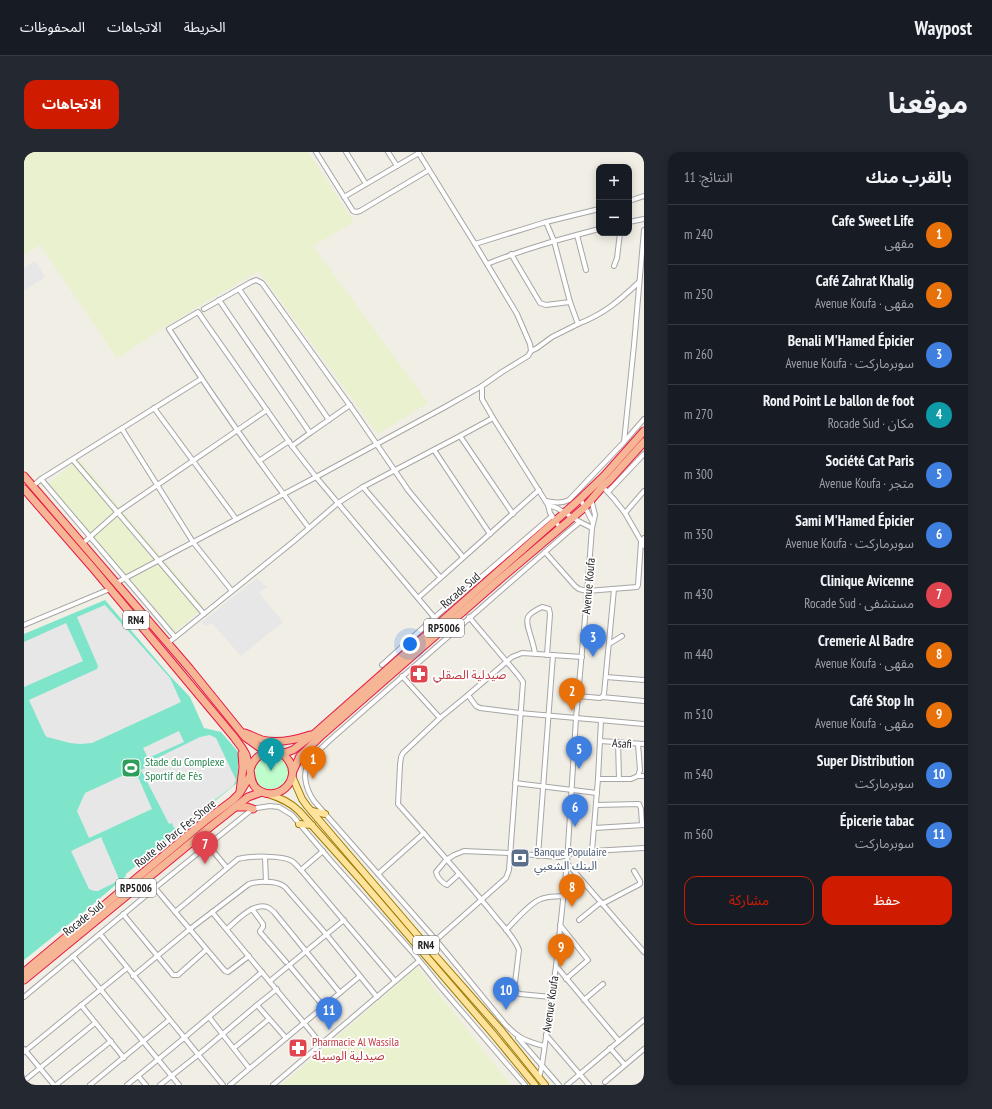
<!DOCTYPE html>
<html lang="ar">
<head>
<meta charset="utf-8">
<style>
  :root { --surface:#171b24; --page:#242831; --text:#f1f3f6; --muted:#9ea1a6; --line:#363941; --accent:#cf1c00 }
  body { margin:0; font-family:"PT Sans Narrow","Noto Sans Arabic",sans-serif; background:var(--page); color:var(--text); direction:rtl }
  .controls { position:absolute; right:12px; top:12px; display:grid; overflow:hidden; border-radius:8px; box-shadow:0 2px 10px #0003 }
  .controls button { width:36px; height:36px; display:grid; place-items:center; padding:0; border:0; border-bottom:1px solid var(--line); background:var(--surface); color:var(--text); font:20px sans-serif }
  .you { position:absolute; left:386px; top:492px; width:14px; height:14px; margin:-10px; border:3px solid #fff; border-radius:50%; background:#1a73e8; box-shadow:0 0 0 6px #1a73e833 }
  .badge { display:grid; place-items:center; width:26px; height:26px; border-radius:50%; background:var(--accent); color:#fff; font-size:13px; font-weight:700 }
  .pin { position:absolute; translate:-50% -33px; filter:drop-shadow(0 1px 2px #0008) }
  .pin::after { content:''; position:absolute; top:21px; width:14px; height:12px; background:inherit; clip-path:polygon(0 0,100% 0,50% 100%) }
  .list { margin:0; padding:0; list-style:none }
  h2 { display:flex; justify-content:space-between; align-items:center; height:52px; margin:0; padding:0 16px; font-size:17px }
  h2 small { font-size:13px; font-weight:400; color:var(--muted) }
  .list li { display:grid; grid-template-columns:26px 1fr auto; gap:12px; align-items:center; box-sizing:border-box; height:60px; padding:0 16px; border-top:1px solid var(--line) }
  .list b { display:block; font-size:15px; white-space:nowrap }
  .list p { margin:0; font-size:13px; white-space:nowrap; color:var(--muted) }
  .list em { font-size:13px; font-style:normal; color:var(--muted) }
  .actions { display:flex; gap:8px; padding:12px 16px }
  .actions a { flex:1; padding:9px 0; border:1px solid var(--accent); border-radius:12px; text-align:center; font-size:14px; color:var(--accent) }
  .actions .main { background:var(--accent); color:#fff }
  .map { position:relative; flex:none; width:620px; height:933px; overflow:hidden; direction:ltr; border-radius:12px }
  header { display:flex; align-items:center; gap:24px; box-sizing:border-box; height:56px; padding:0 20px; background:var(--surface); border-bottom:1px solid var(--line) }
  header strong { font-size:19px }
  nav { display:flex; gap:22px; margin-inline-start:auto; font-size:14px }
  .intro { display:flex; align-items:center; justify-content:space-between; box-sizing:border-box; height:96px; padding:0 24px }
  h1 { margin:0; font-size:28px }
  .button { padding:10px 18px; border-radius:12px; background:var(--accent); color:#fff; font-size:14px; font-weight:700 }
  main { display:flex; gap:24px; padding:0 24px }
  aside { flex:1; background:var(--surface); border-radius:12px; box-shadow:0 2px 10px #0003 }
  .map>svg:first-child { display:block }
  .farmland { fill:#eaf1cf }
  .park { fill:#c0fdcd }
  .pitch { fill:#7ee5cb }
  .parking { fill:#e7e7e7 }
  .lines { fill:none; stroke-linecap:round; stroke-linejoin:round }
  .minor-casing { stroke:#a6a6a6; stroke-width:6 }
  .primary-casing { stroke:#9b7c00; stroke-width:8 }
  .trunk-casing { stroke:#e71944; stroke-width:9 }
  .minor { stroke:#fff; stroke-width:4 }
  .primary { stroke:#ffe29c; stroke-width:6 }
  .trunk { stroke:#f6b594; stroke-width:7 }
  .labels { text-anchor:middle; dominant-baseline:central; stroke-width:3.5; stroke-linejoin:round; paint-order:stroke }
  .shield { fill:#fff; stroke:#626262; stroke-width:1 }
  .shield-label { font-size:11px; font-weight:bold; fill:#1f1f1f }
  .street-label { font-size:12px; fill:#1f1f1f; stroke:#fff }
  .health-label { font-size:12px; fill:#be3a42; stroke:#fff; text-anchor:start }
  .leisure-label { font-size:12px; fill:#27864d; stroke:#fff; text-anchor:start }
  .service-label { font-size:12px; fill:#4e5e75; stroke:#fff; text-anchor:start }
</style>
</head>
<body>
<header>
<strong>Waypost</strong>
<nav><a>الخريطة</a><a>الاتجاهات</a><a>المحفوظات</a></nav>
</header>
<div class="intro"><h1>موقعنا</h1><a class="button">الاتجاهات</a></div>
<main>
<aside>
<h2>بالقرب منك<small>النتائج: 11</small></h2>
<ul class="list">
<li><span class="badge" style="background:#e8710a">1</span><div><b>Cafe Sweet Life</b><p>مقهى</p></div><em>240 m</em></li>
<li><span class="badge" style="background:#e8710a">2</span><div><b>Café Zahrat Khalig</b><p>مقهى · Avenue Koufa</p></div><em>250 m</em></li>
<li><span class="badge" style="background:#3f7fe0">3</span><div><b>Benali M'Hamed Épicier</b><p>سوبرماركت · Avenue Koufa</p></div><em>260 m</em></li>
<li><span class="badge" style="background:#0f9aa8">4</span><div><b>Rond Point Le ballon de foot</b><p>مكان · Rocade Sud</p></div><em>270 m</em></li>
<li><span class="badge" style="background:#3f7fe0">5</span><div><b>Société Cat Paris</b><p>متجر · Avenue Koufa</p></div><em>300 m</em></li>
<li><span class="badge" style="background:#3f7fe0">6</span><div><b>Sami M'Hamed Épicier</b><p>سوبرماركت · Avenue Koufa</p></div><em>350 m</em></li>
<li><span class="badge" style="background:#e0444e">7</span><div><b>Clinique Avicenne</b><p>مستشفى · Rocade Sud</p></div><em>430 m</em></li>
<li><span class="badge" style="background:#e8710a">8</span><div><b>Cremerie Al Badre</b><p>مقهى · Avenue Koufa</p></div><em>440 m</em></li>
<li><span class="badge" style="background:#e8710a">9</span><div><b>Café Stop In</b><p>مقهى · Avenue Koufa</p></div><em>510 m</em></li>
<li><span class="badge" style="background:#3f7fe0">10</span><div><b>Super Distribution</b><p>سوبرماركت</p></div><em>540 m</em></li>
<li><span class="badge" style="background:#3f7fe0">11</span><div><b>Épicerie tabac</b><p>سوبرماركت</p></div><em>560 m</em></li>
</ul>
<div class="actions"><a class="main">حفظ</a><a>مشاركة</a></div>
</aside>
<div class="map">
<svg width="620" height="933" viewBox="0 0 620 933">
  <rect width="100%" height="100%" fill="#f1eee5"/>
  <!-- farmland -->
  <g class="farmland">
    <path d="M 0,0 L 284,0 L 330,70 L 289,94 L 404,251 L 354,282 L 235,119 L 171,156 L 93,206 L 16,93 L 0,103 Z"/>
    <path d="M 55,307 L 180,455 L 151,480 L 24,332 Z"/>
    <path d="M 393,815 L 487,933 L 258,933 Z"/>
  </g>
  <!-- park -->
  <path class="park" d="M 251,602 C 254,604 259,606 261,608 C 273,623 259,642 242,638 C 238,637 234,635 232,631 C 229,627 230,620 229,616 L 239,603 Z"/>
  <!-- pitch -->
  <path class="pitch" d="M 81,448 L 147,525 L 166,545 L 180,576 L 197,580 L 215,601 L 213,631 L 102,722 L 102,724 L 61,759 L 0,808 L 0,482 Z"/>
  <!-- parking -->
  <g class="parking">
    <path d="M 11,109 L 21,125 L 0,139 L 0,116 Z"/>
    <path d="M 233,426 L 243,435 L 235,441 L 259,470 L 217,504 L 188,471 L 181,474 L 178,470 Z"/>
    <path d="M 81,453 L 146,526 L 157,550 L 68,591 L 56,592 L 46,591 L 23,585 L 21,583 L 5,548 L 73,517 L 74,514 L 53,465 Z"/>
    <path d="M 42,471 L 59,509 L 0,535 L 0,490 Z"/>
    <path d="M 155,579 L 160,590 L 124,606 L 119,596 Z"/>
    <path d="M 186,583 L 192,586 L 212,628 L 209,634 L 154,676 L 150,676 L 148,671 L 145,672 L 117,618 L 121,616 L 119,613 L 176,585 Z"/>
    <path d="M 111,618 L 128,657 L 65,686 L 53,659 L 61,641 Z"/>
    <path d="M 77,685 L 95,727 L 90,731 L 74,739 L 70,739 L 65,737 L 47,699 Z"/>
  </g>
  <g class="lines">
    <!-- minor casing -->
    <g class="minor-casing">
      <g id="minor">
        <path d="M 292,0 L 329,59 L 332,60 L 336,59 L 405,18"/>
        <path d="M 322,0 L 342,32"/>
        <path d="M 364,0 L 373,14"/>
        <path d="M 320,45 L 395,1"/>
        <path d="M 605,49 L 620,44"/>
        <path d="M 605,70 L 620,67"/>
        <path d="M 553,83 L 562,118"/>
        <path d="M 451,92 L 522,70 L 575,57"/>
        <path d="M 487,102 L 516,151 L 522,153 L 546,150 L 530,89 L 522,70"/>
        <path d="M 463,112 C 500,97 537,87 575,77"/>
        <path d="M 590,114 L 593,106 L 596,81"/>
        <path d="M 215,137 L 305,268"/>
        <path d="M 195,148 L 286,281 L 326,253"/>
        <path d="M 180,157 L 227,130 L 232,128 L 238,131 L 332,262 L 384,338 L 439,405"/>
        <path d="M 554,172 C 580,162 595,149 615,130"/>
        <path d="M 507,199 L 513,196 L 528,185 L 554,172 L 546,150"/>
        <path d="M 458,234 L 458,247 L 469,266 L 524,353 L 526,361 L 536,376"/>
        <path d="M 130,256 L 212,367"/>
        <path d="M 98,277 L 169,390 L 208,439"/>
        <path d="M 436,284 L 489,362"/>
        <path d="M 600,290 L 610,193 L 620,78"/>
        <path d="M 268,294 L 286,281"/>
        <path d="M 410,298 L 466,382"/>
        <path d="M 49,308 L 180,462"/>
        <path d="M 235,309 L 265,289"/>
        <path d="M 17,327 L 151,485"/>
        <path d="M 9,334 L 17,327 L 177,227"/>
        <path d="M 578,334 L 590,347 L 601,361 L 620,394"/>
        <path d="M 339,335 L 416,425"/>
        <path d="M 584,340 L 620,302"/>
        <path d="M 556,347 L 561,355 L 569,371"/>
        <path d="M 522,349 C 530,351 537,352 545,348 L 600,290 L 620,267"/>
        <path d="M 524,353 L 533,356 L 556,370"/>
        <path d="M 601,361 L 620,339"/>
        <path d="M 285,376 C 236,312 189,245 145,177 L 174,160 L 268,294 L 292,325 L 415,471"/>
        <path d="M 58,392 L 94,360 L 243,258"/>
        <path d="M 521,400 L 551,434 L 555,437 L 563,439 L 613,435 L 614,433 L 617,390 L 620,386"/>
        <path d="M 92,431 L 292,325 L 421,255 L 458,234 L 478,220 L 504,204 L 507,199 L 506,192 L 493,162 L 451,92 L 394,0"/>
        <path d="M 394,446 L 515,338"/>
        <path d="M 0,473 L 86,437"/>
        <path d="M 144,491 L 270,389 L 314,351 L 339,335 L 436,284 L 469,266"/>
        <path d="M 585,492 L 598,484"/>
        <path d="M 511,501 C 510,495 508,489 506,482 C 501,466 501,463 518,455 L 525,457 L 526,462 L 523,503"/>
        <path d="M 358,513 L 411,465 L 528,364"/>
        <path d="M 378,524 L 416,566"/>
        <path d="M 582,525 L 620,528"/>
        <path d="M 444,543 L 452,554 L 456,556 L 496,561 L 620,572"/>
        <path d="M 554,544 L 576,546 L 578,545 L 580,542 L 590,437"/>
        <path d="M 578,545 L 620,549"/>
        <path d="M 576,589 L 620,592"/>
        <path d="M 594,590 L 595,627"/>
        <path d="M 614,592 L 616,618 L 614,624"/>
        <path d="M 574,627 L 607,627 L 614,624 L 620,624"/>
        <path d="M 491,631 L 573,641"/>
        <path d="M 572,653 L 615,652 L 617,657 L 618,673"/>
        <path d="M 570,676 L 620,673"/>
        <path d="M 184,693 L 203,716"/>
        <path d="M 568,699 L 574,627 L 577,568"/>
        <path d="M 514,704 L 529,503"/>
        <path d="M 241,705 L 242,730"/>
        <path d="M 543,711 L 620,800"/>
        <path d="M 277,718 L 299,699"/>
        <path d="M 354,722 L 400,681"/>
        <path d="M 435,722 L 423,733 C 418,731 413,725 412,720 L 422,708 L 430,703 L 440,699 L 485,701 L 535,705 L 544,703 L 552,700 L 620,696"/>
        <path d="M 131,736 L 201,819 L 204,820 L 225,804"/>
        <path d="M 578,752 L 616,732 L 616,729 L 610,719"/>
        <path d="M 228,757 L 239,772 L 239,775 L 236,779 L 236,780 L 262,810"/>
        <path d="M 151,760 L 214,707 C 225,704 258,703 268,709 C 271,711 274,715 277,718 L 371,829"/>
        <path d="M 188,760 L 280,871 L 297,892"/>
        <path d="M 99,762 L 149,823 L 154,823 L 182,798"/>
        <path d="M 555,768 L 577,750"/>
        <path d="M 536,773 L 564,808 L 542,827"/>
        <path d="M 203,777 C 212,769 230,750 243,755 C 246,756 248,758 250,760 L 316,841"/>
        <path d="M 482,778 C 491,769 507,750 517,747 C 524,744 532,745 539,744"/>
        <path d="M 76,782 L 199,933"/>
        <path d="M 412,788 L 482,726 L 485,718 L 499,530 L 494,523 L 445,465"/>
        <path d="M 49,804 L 155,933"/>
        <path d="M 265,813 L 300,855"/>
        <path d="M 532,814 L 595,889"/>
        <path d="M 109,824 L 166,777 L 225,732 C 234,729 253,728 261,735 L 302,782 L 353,845"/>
        <path d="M 246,829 L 320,768"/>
        <path d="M 0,845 L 131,736 L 226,659 L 233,656 L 246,654 L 255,655 L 268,663 L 307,709 L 390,802 L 415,833 L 501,933"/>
        <path d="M 527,845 L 496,842 L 490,839 L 495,798 C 491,785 474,769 466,758 C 436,722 405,687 374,652 L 376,613 L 377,605 L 379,601 L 416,566 L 444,543 L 488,505 L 498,501 L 558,505"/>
        <path d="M 560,848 L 579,832"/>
        <path d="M 57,853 L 100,906"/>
        <path d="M 233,853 L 262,886"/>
        <path d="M 185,865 L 225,916"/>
        <path d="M 522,883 L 565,933"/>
        <path d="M 494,886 L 535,933"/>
        <path d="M 520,894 C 501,889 494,886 481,872 L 412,788 L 290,649 C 281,636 277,619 287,606 L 306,588 L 545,379 L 556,370 L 568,376"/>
        <path d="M 210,896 L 245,867"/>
        <path d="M 586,896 L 601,913"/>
        <path d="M 0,897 L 30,933"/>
        <path d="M 0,900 L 103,816"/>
        <path d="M 114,924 L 122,933"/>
        <path d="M 515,926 L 518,913 L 532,814 L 543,711 L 552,566 L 562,455 L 568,376 L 571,363 L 567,347"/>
        <path d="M 0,929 L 71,871"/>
        <path d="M 581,930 L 620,897"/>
        <path d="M 32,933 L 87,889"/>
        <path d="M 66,933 L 145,868"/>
        <path d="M 103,933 L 160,886 L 238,820"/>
        <path d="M 136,933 L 174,903 L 233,853 L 253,837"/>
        <path d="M 206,933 L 336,824"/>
        <path d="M 249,933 L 395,809"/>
        <path d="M 543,933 L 620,868"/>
      </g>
    </g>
    <!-- primary casing -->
    <g class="primary-casing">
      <g id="primary">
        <path d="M 268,624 L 278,647 L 283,654 L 401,792 L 476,877 L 521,933"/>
        <path d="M 244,642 C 256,646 266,650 275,659 L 335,726 L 469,882 L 511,933"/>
        <path d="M 288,659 L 301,662"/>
        <path d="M 275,672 L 288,673"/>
      </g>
    </g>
    <!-- trunk casing -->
    <g class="trunk-casing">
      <g id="trunk">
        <path d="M 0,324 L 166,517 L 221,585 L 242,600"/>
        <path d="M 0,337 L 68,415 L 210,585 C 214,591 219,596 222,603 C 223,608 225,613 226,618 C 227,625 227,632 233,637 C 252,652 278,629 265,609 C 253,591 230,600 226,618"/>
        <path d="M 221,581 C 227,583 232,586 238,588 C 254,592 271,588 286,583"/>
        <path d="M 257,602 L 269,598 L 290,582 L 556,347 L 580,324 L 620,279"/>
        <path d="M 269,619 L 276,604 L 299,582 L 475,428 L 561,355 L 579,334 L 585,329 L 620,290"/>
        <path d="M 216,640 L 219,615 L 218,602"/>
        <path d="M 212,655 L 223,655 L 229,657"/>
        <path d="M 0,820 L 181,669 L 209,648 L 215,642 L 226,624"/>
        <path d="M 0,828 L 186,675 L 224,645 L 238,640"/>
      </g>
    </g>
    <!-- minor -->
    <use href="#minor" class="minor"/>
    <!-- primary -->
    <use href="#primary" class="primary"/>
    <!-- trunk -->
    <use href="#trunk" class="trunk"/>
  </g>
  <!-- icons -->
  <defs>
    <g id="pharmacy-square" transform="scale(1)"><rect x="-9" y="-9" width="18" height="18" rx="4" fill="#e0444e" stroke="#fff"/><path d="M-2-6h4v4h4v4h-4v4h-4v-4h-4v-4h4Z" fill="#fff"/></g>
    <g id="stadium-square" transform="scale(1)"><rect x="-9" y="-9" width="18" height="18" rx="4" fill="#2e9e5b" stroke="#fff"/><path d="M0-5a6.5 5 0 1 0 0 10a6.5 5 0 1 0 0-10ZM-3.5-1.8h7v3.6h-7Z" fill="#fff"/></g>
    <g id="bank-square" transform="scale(1)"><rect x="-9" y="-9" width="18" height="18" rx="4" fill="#5c6f8a" stroke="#fff"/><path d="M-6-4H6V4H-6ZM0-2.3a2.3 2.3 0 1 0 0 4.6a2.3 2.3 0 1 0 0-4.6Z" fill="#fff"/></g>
  </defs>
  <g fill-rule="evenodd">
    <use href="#pharmacy-square" x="395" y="522"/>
    <use href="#stadium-square" x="107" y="616"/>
    <use href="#bank-square" x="496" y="706"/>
    <use href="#pharmacy-square" x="274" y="896"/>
  </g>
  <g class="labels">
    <!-- shield labels -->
    <g class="shield">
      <rect x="99" y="459" width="26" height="18" rx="3"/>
      <rect x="400" y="467" width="40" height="18" rx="3"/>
      <rect x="92" y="727" width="40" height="18" rx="3"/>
      <rect x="389" y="784" width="26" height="18" rx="3"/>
    </g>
    <g class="shield-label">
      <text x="112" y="468">RN4</text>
      <text x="420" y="476">RP5006</text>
      <text x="112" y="736">RP5006</text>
      <text x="402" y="793">RN4</text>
    </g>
    <!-- street labels -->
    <g class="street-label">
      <text transform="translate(564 434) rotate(-85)">Avenue Koufa</text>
      <text transform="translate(436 438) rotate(-41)">Rocade Sud</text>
      <text transform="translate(598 591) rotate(4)">Asafi</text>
      <text transform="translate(151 681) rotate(-39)">Route du Parc Fes-Shore</text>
      <text transform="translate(59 766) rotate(-39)">Rocade Sud</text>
      <text transform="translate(526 852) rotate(-82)">Avenue Koufa</text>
    </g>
    <!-- health labels -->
    <g class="health-label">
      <text x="409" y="522">صيدلية الصقلي</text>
      <text x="288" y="889">Pharmacie Al Wassila<tspan x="288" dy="14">صيدلية الوسيلة</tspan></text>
    </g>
    <!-- leisure labels -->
    <g class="leisure-label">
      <text x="121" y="609">Stade du Complexe<tspan x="121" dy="14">Sportif de Fès</tspan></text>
    </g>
    <!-- service labels -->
    <g class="service-label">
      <text x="510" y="699">Banque Populaire<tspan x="510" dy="14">البنك الشعبي</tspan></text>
    </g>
  </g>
</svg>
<div class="controls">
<button>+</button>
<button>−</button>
</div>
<div class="you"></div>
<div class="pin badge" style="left:289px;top:627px;background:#e8710a">1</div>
<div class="pin badge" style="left:548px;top:559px;background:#e8710a">2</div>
<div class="pin badge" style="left:569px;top:505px;background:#3f7fe0">3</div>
<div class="pin badge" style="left:247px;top:619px;background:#0f9aa8">4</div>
<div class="pin badge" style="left:555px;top:617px;background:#3f7fe0">5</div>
<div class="pin badge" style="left:551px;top:675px;background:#3f7fe0">6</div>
<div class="pin badge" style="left:181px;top:712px;background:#e0444e">7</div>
<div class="pin badge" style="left:548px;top:755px;background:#e8710a">8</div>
<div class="pin badge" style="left:537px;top:815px;background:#e8710a">9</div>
<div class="pin badge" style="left:482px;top:858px;background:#3f7fe0">10</div>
<div class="pin badge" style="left:305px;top:878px;background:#3f7fe0">11</div>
</div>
</main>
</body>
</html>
